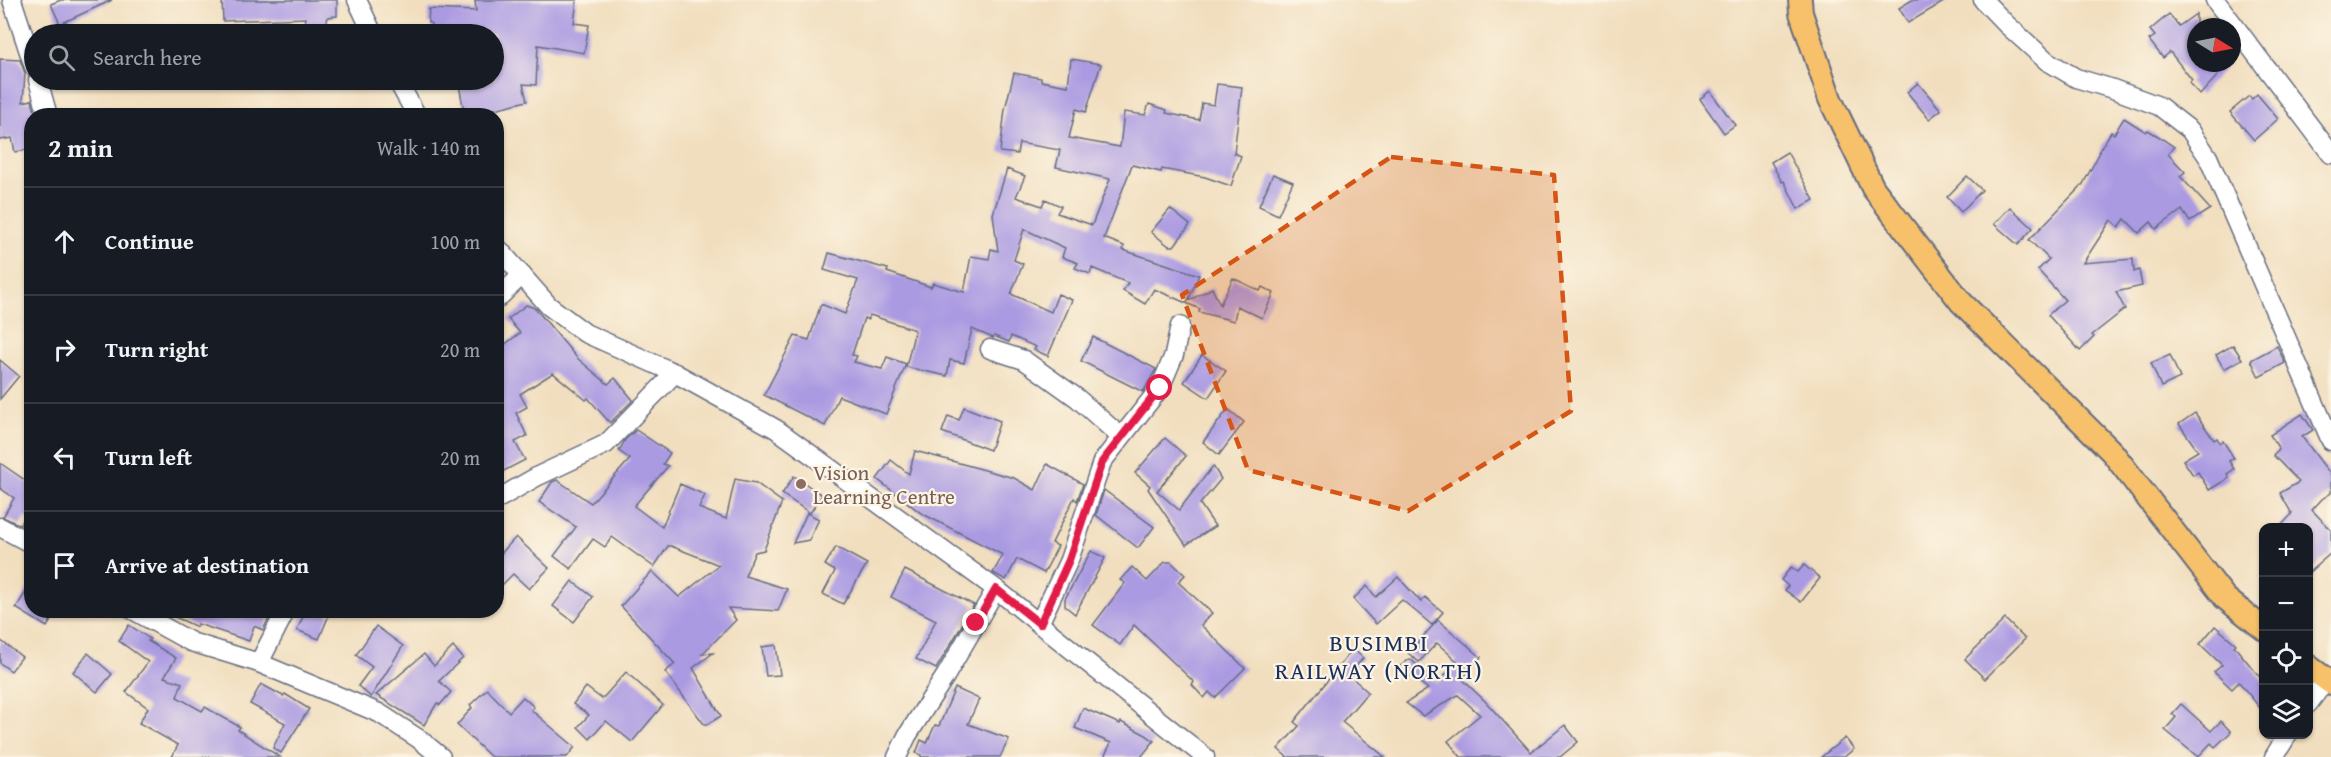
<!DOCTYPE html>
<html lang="en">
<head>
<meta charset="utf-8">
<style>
  :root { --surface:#171b24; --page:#20242c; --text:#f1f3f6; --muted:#9ea1a6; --line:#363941 }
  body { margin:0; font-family:"Gentium Book Plus",serif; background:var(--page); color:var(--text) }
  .controls { position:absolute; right:18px; bottom:18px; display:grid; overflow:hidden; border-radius:12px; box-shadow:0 2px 4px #0004 }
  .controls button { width:54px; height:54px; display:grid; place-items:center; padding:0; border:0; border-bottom:2px solid var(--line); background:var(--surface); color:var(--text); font:30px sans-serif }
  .compass { position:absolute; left:2187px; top:18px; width:54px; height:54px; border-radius:50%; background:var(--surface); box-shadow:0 2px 4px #0004; rotate:100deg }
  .stop { position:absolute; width:18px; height:18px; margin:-14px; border:4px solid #e11d48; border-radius:50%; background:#fff }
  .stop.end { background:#e11d48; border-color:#fff; box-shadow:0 2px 6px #0008 }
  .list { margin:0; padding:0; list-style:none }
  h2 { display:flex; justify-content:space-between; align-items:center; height:78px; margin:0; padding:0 24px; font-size:26px }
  h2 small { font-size:20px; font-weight:400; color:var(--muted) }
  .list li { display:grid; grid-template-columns:39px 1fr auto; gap:18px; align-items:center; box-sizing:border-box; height:108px; padding:0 24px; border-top:2px solid var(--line) }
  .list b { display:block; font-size:22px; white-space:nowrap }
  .list em { font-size:20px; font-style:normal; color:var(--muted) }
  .icon { flex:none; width:33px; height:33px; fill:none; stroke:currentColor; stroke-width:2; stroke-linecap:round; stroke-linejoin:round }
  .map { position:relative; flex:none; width:2331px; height:757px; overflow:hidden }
  .search { position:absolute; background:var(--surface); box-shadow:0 2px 4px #0004; left:24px; top:24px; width:480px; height:66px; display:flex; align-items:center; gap:15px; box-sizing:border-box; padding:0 21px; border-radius:33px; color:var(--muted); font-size:22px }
  .panel { position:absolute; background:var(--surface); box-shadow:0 2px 4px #0004; left:24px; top:108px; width:480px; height:510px; border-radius:24px }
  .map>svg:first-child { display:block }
  .building { fill:#aa9ae2 }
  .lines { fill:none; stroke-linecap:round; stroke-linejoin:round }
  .minor-casing { stroke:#666c80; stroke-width:21 }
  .major-casing { stroke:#666c80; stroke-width:26 }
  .minor { stroke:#fff; stroke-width:18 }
  .major { stroke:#f6c16b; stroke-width:22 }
  .route { stroke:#e11d48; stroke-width:8 }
  .marked { fill:#d45514; fill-opacity:0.2; stroke:#d45514; stroke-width:4.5; stroke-dasharray:12 8; stroke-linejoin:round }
  .education-dot { fill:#8d6e63; stroke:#fcf5e5; stroke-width:2 }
  .labels { text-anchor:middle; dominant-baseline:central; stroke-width:4.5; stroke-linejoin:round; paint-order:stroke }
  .education-label { font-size:21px; fill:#785e54; stroke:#fcf5e5; text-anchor:start }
  .quarter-label { font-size:24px; letter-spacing:1.5px; fill:#1b2f5e; stroke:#fcf5e5 }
</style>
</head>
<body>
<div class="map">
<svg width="2331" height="757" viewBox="0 0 2331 757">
  <rect width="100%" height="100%" fill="#fcf5e5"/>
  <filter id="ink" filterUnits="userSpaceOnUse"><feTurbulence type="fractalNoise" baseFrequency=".0167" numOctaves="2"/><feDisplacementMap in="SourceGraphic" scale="12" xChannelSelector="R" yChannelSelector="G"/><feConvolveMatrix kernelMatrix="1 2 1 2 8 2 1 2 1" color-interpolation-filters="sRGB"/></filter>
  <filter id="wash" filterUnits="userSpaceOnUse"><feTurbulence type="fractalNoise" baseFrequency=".008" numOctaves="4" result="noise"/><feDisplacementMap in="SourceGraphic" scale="24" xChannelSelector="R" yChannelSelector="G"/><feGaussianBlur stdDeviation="1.35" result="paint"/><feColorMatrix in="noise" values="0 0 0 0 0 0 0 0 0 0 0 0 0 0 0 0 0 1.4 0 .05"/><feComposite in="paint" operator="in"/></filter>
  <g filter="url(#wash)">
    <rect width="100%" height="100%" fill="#f1debe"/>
    <g id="blocks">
      <!-- building -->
      <g class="building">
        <path d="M 61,0 L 112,0 L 60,24 L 51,4 Z"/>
        <path d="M 222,0 L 337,0 L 337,16 L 328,17 L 324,34 L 303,34 L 306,18 L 223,21 Z"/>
        <path d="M 475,0 L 577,0 L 574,23 L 589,25 L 584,53 L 538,45 L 536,85 L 523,84 L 527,101 L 482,112 L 484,116 L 465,116 L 458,80 L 494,80 L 494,34 L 432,34 L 431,23 L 428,23 L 429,9 L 476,11 Z"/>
        <path d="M 1912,0 L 1947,0 L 1908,23 L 1899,8 Z"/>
        <path d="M 2169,14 L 2179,26 L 2196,14 L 2196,63 L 2229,63 L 2200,95 L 2189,83 L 2192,80 L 2170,52 L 2163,58 L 2149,40 L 2155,36 L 2150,30 Z"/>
        <path d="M 0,59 L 20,60 L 25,73 L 23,102 L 32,100 L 36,116 L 32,116 L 32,149 L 15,152 L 12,138 L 0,140 Z"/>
        <path d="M 1071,59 L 1101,64 L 1086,112 L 1076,109 L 1069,138 L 1120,147 L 1124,112 L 1145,115 L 1149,104 L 1167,110 L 1166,113 L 1199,120 L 1202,103 L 1214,105 L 1217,84 L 1242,87 L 1234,153 L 1241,156 L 1231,186 L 1205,177 L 1162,169 L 1161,172 L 1132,165 L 1104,238 L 1124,246 L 1123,250 L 1199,275 L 1188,301 L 1212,288 L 1220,305 L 1233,278 L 1260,291 L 1262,287 L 1274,293 L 1262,318 L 1237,306 L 1234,321 L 1199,312 L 1200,309 L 1154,289 L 1145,304 L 1123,291 L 1128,283 L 1092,268 L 1090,274 L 1075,268 L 1078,263 L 1062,257 L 1065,248 L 1024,229 L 1014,260 L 1023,264 L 1011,294 L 1051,312 L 1058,294 L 1072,300 L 1048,356 L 1034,350 L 1036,347 L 1011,336 L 1009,342 L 994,336 L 993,338 L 972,329 L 964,363 L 950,360 L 947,376 L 906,367 L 915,330 L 870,315 L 868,320 L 864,318 L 852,355 L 857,356 L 854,362 L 882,369 L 887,357 L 906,364 L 886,414 L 839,396 L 825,426 L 764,395 L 795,336 L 809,340 L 821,304 L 845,314 L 858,280 L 824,270 L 829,253 L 888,269 L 887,272 L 931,287 L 933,283 L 964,292 L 971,256 L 989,259 L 991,249 L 998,251 L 993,214 L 1007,169 L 1025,176 L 1016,197 L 1042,206 L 1045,199 L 1061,206 L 1057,213 L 1092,225 L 1110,179 L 1056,167 L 1060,150 L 1019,143 L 1017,154 L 1000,152 L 1005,109 L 1014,73 L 1041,78 L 1041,81 L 1068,86 Z"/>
        <path d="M 1918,83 L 1941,110 L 1929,119 L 1907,92 Z"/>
        <path d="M 1710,91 L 1735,125 L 1724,133 L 1700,99 Z"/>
        <path d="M 2257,94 L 2278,119 L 2254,140 L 2230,112 L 2249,96 L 2252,99 Z"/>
        <path d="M 2124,118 L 2146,132 L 2148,130 L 2158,136 L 2174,147 L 2168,154 L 2185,172 L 2180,176 L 2210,209 L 2190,222 L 2182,210 L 2156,229 L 2151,222 L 2139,233 L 2125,219 L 2119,227 L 2111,220 L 2083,263 L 2133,259 L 2134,272 L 2139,270 L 2142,286 L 2116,292 L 2125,309 L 2092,335 L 2094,337 L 2080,351 L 2048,315 L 2065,300 L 2038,270 L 2049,259 L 2029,240 L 2083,184 L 2100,152 L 2099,151 L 2111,132 L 2114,134 Z"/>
        <path d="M 1787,152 L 1814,200 L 1798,209 L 1784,181 L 1782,182 L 1771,162 Z"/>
        <path d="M 1273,174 L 1293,182 L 1278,215 L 1259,206 Z"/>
        <path d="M 1967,176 L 1982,190 L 1961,212 L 1947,197 Z"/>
        <path d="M 2010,207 L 2033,228 L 2018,245 L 1994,224 Z"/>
        <path d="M 1170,209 L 1190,225 L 1174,246 L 1169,246 L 1151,232 Z"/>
        <path d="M 526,305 L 535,308 L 577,358 L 608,384 L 615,378 L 633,400 L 610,423 L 588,398 L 586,400 L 553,373 L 520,394 L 527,407 L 516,413 L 527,436 L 515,442 L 525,460 L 496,475 L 496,351 L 520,333 L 508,319 Z"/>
        <path d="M 1093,337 L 1156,369 L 1143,392 L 1081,361 Z"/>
        <path d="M 2233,345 L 2242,359 L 2224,369 L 2216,355 Z"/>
        <path d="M 2277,346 L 2285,363 L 2259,377 L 2251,360 Z"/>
        <path d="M 1202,355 L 1226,371 L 1208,398 L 1184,382 Z"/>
        <path d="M 2170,355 L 2180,378 L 2161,387 L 2151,363 Z"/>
        <path d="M 0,360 L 19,376 L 0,399 Z"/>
        <path d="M 964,407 L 1000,421 L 990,450 L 942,432 L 948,416 L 959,420 Z"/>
        <path d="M 1228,409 L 1244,422 L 1219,455 L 1203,442 Z"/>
        <path d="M 2195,413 L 2214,440 L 2217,438 L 2220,443 L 2223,441 L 2234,458 L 2229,461 L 2234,469 L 2227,474 L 2229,478 L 2209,490 L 2198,472 L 2193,475 L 2183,460 L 2198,451 L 2179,424 Z"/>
        <path d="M 2302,414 L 2313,430 L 2302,437 L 2331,475 L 2331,493 L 2322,499 L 2312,510 L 2331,530 L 2331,553 L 2308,573 L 2308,528 L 2279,528 L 2292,514 L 2280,493 L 2299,482 L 2273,455 L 2279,449 L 2270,435 Z"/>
        <path d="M 636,430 L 670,453 L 663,464 L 668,466 L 634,506 L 662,527 L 680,484 L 705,495 L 699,508 L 726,519 L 735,479 L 756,483 L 782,502 L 764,550 L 755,552 L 745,576 L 787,589 L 778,611 L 728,608 L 736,620 L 702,654 L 713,653 L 693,668 L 721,716 L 708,724 L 704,724 L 665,672 L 675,664 L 621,606 L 652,571 L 679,597 L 719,565 L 671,546 L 668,546 L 654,567 L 612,537 L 605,547 L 593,539 L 571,569 L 554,556 L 576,527 L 539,502 L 552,482 L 557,480 L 591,503 L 630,459 L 619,451 L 625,440 Z"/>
        <path d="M 1165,438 L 1186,456 L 1157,491 L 1179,510 L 1213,466 L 1221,479 L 1200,504 L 1215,526 L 1186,545 L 1148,489 L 1150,486 L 1135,473 Z"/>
        <path d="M 915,451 L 1014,478 L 1035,490 L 1047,464 L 1083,484 L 1077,501 L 1074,498 L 1052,543 L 1058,546 L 1044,573 L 1017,559 L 1006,580 L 993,573 L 1003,555 L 921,513 L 877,479 L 891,460 L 909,474 Z"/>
        <path d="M 0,463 L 32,485 L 32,521 L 25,517 L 20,525 L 3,517 L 14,498 L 0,488 Z"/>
        <path d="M 794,476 L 822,495 L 810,513 L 782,494 Z"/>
        <path d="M 1104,490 L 1154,527 L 1138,548 L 1096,515 Z"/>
        <path d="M 807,513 L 819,519 L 809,540 L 793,543 Z"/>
        <path d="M 516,537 L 549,568 L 529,589 L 513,574 L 496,591 L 496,559 Z"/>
        <path d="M 836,547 L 867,564 L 843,604 L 823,594 L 835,571 L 825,565 Z"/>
        <path d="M 1091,551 L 1105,558 L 1075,614 L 1065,606 L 1065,599 Z"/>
        <path d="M 1165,562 L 1171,562 L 1185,575 L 1178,582 L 1212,613 L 1201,625 L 1245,668 L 1215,698 L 1209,692 L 1204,698 L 1192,685 L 1194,682 L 1134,625 L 1120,645 L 1093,625 L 1125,583 L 1120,580 L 1132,567 L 1147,581 Z"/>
        <path d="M 1804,565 L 1820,578 L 1801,602 L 1785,590 L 1788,586 L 1781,580 L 1791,567 L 1798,572 Z"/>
        <path d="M 905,570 L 974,605 L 936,669 L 916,659 L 936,620 L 891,597 Z"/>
        <path d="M 1398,577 L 1421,602 L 1425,597 L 1443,612 L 1432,625 L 1402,600 L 1376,624 L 1353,599 L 1367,586 L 1376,597 Z"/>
        <path d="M 572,581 L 593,597 L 574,622 L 553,606 Z"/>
        <path d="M 32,582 L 32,610 L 57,610 L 47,627 L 16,608 Z"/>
        <path d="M 160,610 L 273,610 L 263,630 L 254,626 L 249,641 L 198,624 L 197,627 Z"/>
        <path d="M 306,610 L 320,610 L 329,615 L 319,639 L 297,630 Z"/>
        <path d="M 2005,619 L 2025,639 L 1985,679 L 1965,659 Z"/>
        <path d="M 1438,620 L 1481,657 L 1462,679 L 1485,701 L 1531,752 L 1565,725 L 1578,742 L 1560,757 L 1461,757 L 1448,741 L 1480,715 L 1458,695 L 1423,716 L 1406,703 L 1428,689 L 1399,667 L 1410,659 L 1438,683 L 1457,661 L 1437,643 L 1419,662 L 1408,653 Z"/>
        <path d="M 129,625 L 150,639 L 148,641 L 176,658 L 164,677 L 182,683 L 177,697 L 202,711 L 205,707 L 240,727 L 238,730 L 280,757 L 172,757 L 178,745 L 139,723 L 148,708 L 126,692 L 148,662 L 119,641 Z"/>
        <path d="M 376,626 L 403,646 L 371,697 L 358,686 L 372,667 L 356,655 Z"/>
        <path d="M 2215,626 L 2236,644 L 2234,646 L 2264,682 L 2264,713 L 2239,682 L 2232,689 L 2214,672 L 2222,665 L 2200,644 Z"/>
        <path d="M 0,640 L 22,657 L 11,671 L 0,663 Z"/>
        <path d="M 776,645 L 780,675 L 766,676 L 762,647 Z"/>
        <path d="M 453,647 L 463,658 L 439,681 L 451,692 L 440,705 L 437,703 L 424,725 L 376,695 L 424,654 L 434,666 Z"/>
        <path d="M 1353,649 L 1363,658 L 1349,675 L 1368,692 L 1342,722 L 1385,757 L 1287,757 L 1278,749 L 1299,726 L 1294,722 Z"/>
        <path d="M 88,653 L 112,674 L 97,692 L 73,672 Z"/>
        <path d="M 626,672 L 663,705 L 632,742 L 606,721 L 590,739 L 578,727 L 589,715 L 573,704 L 586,687 L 602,699 Z"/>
        <path d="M 261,684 L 283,696 L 285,694 L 309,709 L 281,753 L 273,748 L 285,723 L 250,704 Z"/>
        <path d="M 955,688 L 979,699 L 968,724 L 1009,739 L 1000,757 L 921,757 L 921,755 L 916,753 L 921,740 L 927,743 L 935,725 L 939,726 Z"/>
        <path d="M 487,689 L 509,712 L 523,697 L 534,707 L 531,710 L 575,747 L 567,757 L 491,757 L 457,725 L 472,708 L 470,705 Z"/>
        <path d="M 2181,704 L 2211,731 L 2221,721 L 2231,732 L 2215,747 L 2211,743 L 2198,757 L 2165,730 L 2176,717 L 2172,714 Z"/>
        <path d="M 1083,708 L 1120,724 L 1121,722 L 1146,735 L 1154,741 L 1141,757 L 1104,757 L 1111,743 L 1075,728 Z"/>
        <path d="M 1845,738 L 1854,749 L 1844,757 L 1821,757 Z"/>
      </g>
    </g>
  </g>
  <g filter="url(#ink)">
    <use href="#blocks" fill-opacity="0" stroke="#666c80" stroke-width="1.5"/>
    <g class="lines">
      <!-- minor casing -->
      <g class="minor-casing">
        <g id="minor">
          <path d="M 12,0 L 34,67"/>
          <path d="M 357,0 L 373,34"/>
          <path d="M 1983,0 L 2006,24 L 2047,61 L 2076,78 L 2113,89 L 2159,106 L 2190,130 L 2208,157 L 2331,441"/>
          <path d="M 2215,0 L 2331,154"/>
          <path d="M 38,80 L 48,116"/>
          <path d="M 397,80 L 417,116"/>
          <path d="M 496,246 L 549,306 L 585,333 L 675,373 L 776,429 L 996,589 L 1205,757"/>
          <path d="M 496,300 L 522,275"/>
          <path d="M 990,349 L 1024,360 L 1077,398 L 1121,437"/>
          <path d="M 496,500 L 538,476 L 606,444 L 675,373"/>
          <path d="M 0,527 L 32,544"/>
          <path d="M 133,610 L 191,642 L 259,663 L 379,713 L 419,739 L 441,757"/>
          <path d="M 1039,624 L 1069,560 L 1102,462 L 1160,388 L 1174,355 L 1180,326"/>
          <path d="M 259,663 L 286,610"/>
          <path d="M 2308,704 L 2326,680"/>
          <path d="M 897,757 L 907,736 L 946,675 L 996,589"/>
          <path d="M 2274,757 L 2288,734"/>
        </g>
      </g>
      <!-- major casing -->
      <g class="major-casing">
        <g id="major">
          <path d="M 1800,0 L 1801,13 L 1830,99 L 1873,188 L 1961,302 L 2112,452 L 2225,598 L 2264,629"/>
          <path d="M 2308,666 L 2331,683"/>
        </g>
      </g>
      <!-- minor -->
      <use href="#minor" class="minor"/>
      <!-- major -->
      <use href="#major" class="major"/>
    </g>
  </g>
  <g class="lines" filter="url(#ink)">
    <!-- route -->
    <path class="route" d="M 976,623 L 996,589 L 1040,624 L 1069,560 L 1102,462 L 1160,388"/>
  </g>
  <!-- marked area -->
  <path class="marked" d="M 1391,157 L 1554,175 L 1571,411 L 1408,511 L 1248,470 L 1182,295 Z"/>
  <!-- markers -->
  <circle class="education-dot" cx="801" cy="484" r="6"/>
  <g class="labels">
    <!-- education labels -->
    <g class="education-label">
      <text x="813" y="472">Vision<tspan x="813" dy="24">Learning Centre</tspan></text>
    </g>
    <!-- quarter labels -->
    <g class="quarter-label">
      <text x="1379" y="642">BUSIMBI<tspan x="1379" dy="28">RAILWAY (NORTH)</tspan></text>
    </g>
  </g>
</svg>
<div class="controls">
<button>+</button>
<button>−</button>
<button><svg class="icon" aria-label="locate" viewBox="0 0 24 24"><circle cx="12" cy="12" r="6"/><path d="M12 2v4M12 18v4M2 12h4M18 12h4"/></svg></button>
<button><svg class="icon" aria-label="layers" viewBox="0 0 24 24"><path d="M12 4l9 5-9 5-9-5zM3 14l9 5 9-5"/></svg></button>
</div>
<svg class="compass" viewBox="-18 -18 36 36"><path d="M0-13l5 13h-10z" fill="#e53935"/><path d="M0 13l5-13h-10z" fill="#9ea1a6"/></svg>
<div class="stop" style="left:1160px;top:388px"></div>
<div class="stop end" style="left:976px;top:623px"></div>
<div class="search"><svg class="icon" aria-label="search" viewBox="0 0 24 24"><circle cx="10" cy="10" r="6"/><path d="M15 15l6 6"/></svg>Search here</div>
<section class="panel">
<h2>2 min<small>Walk · 140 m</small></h2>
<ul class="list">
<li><svg class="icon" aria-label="ahead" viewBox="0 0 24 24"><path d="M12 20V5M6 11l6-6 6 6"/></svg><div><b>Continue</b></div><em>100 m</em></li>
<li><svg class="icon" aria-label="right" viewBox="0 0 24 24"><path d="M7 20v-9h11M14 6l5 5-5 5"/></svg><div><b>Turn right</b></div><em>20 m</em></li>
<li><svg class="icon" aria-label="left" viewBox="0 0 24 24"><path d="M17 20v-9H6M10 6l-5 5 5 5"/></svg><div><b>Turn left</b></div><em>20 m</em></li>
<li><svg class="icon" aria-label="arrive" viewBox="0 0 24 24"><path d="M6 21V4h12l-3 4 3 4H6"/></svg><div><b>Arrive at destination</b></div></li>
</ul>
</section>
</div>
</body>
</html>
